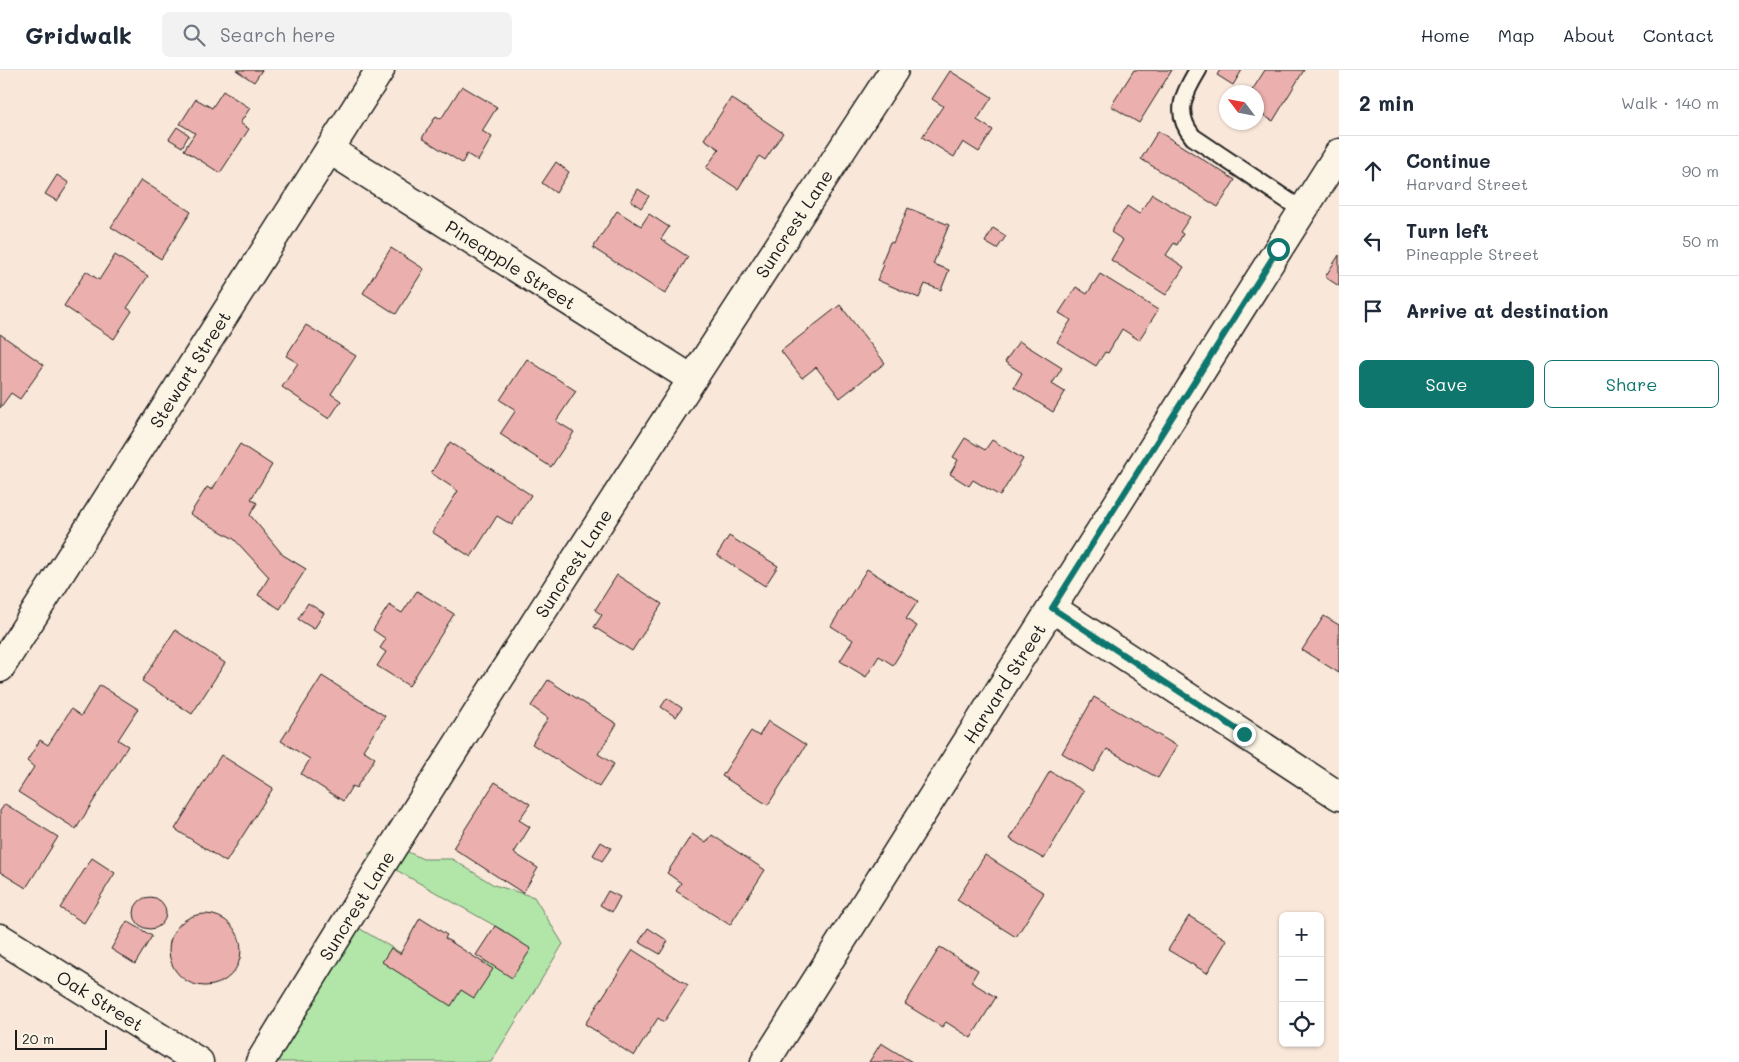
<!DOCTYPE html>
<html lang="en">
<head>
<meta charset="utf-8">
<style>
  :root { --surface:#fff; --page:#f2f2f3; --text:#1f2937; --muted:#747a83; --line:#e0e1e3; --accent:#0f766e }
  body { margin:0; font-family:Mali,sans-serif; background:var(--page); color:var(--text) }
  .controls { position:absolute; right:15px; bottom:15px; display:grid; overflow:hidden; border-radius:8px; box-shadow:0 1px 4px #0004 }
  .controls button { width:45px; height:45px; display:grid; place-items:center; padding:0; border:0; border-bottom:1px solid var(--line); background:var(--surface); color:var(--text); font:25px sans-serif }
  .compass { position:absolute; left:1219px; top:15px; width:45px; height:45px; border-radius:50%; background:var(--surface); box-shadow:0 1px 4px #0004; rotate:302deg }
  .scale { position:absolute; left:15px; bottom:12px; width:92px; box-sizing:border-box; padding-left:5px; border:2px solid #1c1c1c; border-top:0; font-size:14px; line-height:18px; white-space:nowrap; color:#1c1c1c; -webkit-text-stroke:4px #fcf5e5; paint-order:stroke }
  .stop { position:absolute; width:15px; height:15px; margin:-11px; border:4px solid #0f766e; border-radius:50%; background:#fff }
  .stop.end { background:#0f766e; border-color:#fff; box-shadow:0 1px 5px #0008 }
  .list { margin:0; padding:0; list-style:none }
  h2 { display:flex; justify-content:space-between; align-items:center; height:65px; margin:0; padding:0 20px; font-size:21px }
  h2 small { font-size:16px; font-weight:400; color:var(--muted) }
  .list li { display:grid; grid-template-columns:32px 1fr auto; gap:15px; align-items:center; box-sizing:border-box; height:70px; padding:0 20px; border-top:1px solid var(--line) }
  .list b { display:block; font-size:19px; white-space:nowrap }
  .list p { margin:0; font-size:16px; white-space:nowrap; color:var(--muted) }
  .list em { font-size:16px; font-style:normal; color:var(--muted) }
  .actions { display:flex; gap:10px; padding:15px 20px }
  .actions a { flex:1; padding:11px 0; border:1px solid var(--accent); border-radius:8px; text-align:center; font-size:18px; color:var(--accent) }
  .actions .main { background:var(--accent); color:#fff }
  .icon { flex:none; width:28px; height:28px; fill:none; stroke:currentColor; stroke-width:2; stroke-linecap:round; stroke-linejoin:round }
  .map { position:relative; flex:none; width:1339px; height:992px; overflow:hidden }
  header { display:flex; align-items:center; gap:30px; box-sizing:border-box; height:70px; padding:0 25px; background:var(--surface); border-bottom:1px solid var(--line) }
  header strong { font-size:24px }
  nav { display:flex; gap:28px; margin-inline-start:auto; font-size:18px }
  .search { width:350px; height:45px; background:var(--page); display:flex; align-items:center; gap:12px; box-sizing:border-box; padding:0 18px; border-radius:8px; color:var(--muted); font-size:19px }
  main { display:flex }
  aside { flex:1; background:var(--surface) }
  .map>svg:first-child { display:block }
  .green { fill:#b1e6a8; stroke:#668162 }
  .building { fill:#ebb0ad; stroke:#1c1c1c }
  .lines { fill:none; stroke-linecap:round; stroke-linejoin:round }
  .service-casing { stroke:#1c1c1c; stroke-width:20 }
  .minor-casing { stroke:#1c1c1c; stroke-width:31 }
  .service { stroke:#fcf5e5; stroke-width:16 }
  .minor { stroke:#fcf5e5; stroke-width:28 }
  .route { stroke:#0f766e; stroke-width:6 }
  .labels { text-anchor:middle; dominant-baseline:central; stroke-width:4; stroke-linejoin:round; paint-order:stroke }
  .street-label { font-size:18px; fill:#1c1c1c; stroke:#fcf5e5 }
</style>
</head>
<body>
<header>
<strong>Gridwalk</strong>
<div class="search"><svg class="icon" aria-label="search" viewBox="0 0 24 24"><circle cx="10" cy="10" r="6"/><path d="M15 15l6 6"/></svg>Search here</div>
<nav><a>Home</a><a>Map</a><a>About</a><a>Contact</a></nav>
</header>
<main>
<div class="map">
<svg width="1339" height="992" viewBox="0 0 1339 992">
  <rect width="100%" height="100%" fill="#f9e7da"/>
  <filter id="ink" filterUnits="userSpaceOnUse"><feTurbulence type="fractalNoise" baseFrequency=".02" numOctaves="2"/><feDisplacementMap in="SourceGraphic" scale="10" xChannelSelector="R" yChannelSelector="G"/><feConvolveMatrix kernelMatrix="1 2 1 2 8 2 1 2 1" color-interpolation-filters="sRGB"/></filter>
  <g filter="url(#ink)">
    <!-- green -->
    <path class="green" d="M 387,772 L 423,789 L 452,789 L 494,815 L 534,827 L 563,874 L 491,992 L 253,992 L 340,847 L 467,922 L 504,861 L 368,784 Z"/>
    <!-- building -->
    <g class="building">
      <path d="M 236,0 L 262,0 L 254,12 Z"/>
      <path d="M 1134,0 L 1172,0 L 1139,53 L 1111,36 Z"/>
      <path d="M 1220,0 L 1242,0 L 1233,15 L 1217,5 Z"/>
      <path d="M 1265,0 L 1304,0 L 1273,51 L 1256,41 L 1256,22 L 1251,22 Z"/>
      <path d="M 950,1 L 992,27 L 977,50 L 993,60 L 979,82 L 963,72 L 954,87 L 922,67 L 943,36 L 932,29 Z"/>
      <path d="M 462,16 L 497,37 L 482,61 L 492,67 L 478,91 L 467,84 L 462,93 L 422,68 L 436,46 L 441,49 Z"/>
      <path d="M 223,21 L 250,38 L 240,53 L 249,59 L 220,103 L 184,80 L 195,63 L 180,54 L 196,29 L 212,38 Z"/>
      <path d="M 731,28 L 783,63 L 765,90 L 759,86 L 738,119 L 706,98 L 719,79 L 704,69 Z"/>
      <path d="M 177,57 L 189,65 L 182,77 L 169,69 Z"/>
      <path d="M 1158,61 L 1235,110 L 1218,137 L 1141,89 Z"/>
      <path d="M 556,92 L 569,102 L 556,123 L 542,113 Z"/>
      <path d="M 57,105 L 69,113 L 57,131 L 45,124 Z"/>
      <path d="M 141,110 L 191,142 L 161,189 L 111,157 Z"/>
      <path d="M 638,119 L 649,126 L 641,138 L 631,131 Z"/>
      <path d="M 1152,124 L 1190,147 L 1180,162 L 1183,164 L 1177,175 L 1174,173 L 1166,185 L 1184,197 L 1166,225 L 1111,190 L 1123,170 L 1111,162 L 1127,136 L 1139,144 Z"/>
      <path d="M 908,138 L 949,155 L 933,194 L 949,200 L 941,220 L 925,214 L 919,228 L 877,210 L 884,195 L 881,194 L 890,172 L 893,173 Z"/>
      <path d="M 617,141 L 641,156 L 649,144 L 669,157 L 661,169 L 688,187 L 665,224 L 593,178 Z"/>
      <path d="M 993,158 L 1006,166 L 997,179 L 985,172 Z"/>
      <path d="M 391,178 L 424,199 L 396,244 L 363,223 Z"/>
      <path d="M 115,185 L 148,206 L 127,238 L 132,241 L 114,269 L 64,236 L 86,201 L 99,210 Z"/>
      <path d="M 1339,185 L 1339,216 L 1325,207 Z"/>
      <path d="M 1100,204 L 1158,240 L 1139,270 L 1122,259 L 1108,283 L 1105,282 L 1096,296 L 1057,272 L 1071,250 L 1059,243 L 1076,217 L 1087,224 Z"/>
      <path d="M 840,235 L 885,293 L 840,328 L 816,297 L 802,308 L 781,281 Z"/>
      <path d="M 306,255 L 356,286 L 331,324 L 341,331 L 329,349 L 282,317 L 298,293 L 286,286 Z"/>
      <path d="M 0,264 L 44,295 L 20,329 L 11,323 L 0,338 Z"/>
      <path d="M 1019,271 L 1062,298 L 1052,314 L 1065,322 L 1053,342 L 1014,317 L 1022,303 L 1005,292 Z"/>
      <path d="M 527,289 L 576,321 L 556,351 L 574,362 L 551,397 L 500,364 L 516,340 L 500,330 Z"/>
      <path d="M 965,368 L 985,380 L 992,370 L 1023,389 L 1000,426 L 973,410 L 969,416 L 950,404 L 958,390 L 953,387 Z"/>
      <path d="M 450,372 L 531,425 L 512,455 L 497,446 L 471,487 L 432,462 L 458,421 L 431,403 Z"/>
      <path d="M 240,374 L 272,395 L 251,429 L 257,433 L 250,445 L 283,485 L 306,499 L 280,539 L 258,525 L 269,507 L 234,469 L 190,444 L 207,417 L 212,420 Z"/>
      <path d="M 729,466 L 778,496 L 765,516 L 717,485 Z"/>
      <path d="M 867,499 L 918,531 L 906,549 L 917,556 L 893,595 L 879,586 L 866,607 L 840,591 L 853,570 L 831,556 Z"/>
      <path d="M 617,505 L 662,534 L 632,581 L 594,557 L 602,545 L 595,540 Z"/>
      <path d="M 417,521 L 454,544 L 409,616 L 377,596 L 386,582 L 380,578 L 386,569 L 373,560 L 389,535 L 402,543 Z"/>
      <path d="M 308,533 L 324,543 L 314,559 L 298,549 Z"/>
      <path d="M 1324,546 L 1339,555 L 1339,603 L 1302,580 Z"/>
      <path d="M 175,560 L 225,593 L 192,644 L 142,611 Z"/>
      <path d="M 322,606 L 385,646 L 363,680 L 375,688 L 356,718 L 352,716 L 343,731 L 301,704 L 310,689 L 281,671 Z"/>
      <path d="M 548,610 L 617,654 L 598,684 L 614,694 L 599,717 L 532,674 L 548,648 L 531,636 Z"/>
      <path d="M 100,615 L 138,639 L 118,670 L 128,676 L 76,759 L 18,722 L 34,697 L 27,691 L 40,670 L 48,675 L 71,639 L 81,646 Z"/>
      <path d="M 1094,627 L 1177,676 L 1158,708 L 1107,679 L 1093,702 L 1062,683 Z"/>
      <path d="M 667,628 L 682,638 L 676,647 L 661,637 Z"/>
      <path d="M 768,651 L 806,675 L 768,735 L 722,706 L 751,661 L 759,666 Z"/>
      <path d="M 221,685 L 273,718 L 226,792 L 175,759 Z"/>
      <path d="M 1050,701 L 1084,721 L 1044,789 L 1010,769 Z"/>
      <path d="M 495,712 L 530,734 L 519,750 L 530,757 L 514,783 L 538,798 L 523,823 L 453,778 Z"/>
      <path d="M 5,734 L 58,767 L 26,818 L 0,802 L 0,741 Z"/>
      <path d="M 692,764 L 706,773 L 712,765 L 765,800 L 730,855 L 676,821 L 681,813 L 667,803 Z"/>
      <path d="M 601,772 L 611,778 L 602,791 L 593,785 Z"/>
      <path d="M 985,785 L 1044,823 L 1016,867 L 957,830 Z"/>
      <path d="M 92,788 L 115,803 L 84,853 L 60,838 Z"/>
      <path d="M 608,821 L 620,827 L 612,842 L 600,835 Z"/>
      <circle cx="150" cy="843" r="16"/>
      <circle cx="205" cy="880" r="36"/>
      <path d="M 1189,846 L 1227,870 L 1207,903 L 1168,880 Z"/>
      <path d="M 420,848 L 447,865 L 445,868 L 493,899 L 474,928 L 461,920 L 451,936 L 382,892 L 391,878 L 400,884 Z"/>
      <path d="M 127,851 L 152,866 L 135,894 L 111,879 Z"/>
      <path d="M 495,856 L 531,879 L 512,908 L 476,885 Z"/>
      <path d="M 648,858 L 668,871 L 660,884 L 639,872 Z"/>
      <path d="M 940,877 L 978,900 L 971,912 L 996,927 L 971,968 L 946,952 L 942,957 L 905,934 Z"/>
      <path d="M 633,880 L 688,915 L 664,952 L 658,948 L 634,986 L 585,954 Z"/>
      <path d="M 881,973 L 912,992 L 869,992 Z"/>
    </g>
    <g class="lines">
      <!-- service casing -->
      <g class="service-casing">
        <path id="service" d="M 1198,0 C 1184,23 1173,43 1193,67 L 1302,140"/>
      </g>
      <!-- minor casing -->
      <g class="minor-casing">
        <g id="minor">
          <path id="s1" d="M 330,80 L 692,309"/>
          <path d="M 1052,538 L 1339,726"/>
          <path id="s2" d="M 0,598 L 380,0"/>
          <path id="s3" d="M 0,868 L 199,992"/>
          <path id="s4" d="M 260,992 C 464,657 679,329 894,0"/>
          <path id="s5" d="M 765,992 L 1339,83"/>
        </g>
      </g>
      <!-- service -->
      <use href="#service" class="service"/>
      <!-- minor -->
      <use href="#minor" class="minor"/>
    </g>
  </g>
  <g class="lines" filter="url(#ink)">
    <!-- route -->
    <path class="route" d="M 1244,664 L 1052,538 L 1278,179"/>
  </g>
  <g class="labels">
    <!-- street labels -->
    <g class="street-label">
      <text stroke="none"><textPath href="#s4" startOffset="994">Suncrest Lane</textPath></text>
      <text stroke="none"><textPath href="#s1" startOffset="214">Pineapple Street</textPath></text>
      <text stroke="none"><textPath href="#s2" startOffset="354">Stewart Street</textPath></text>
      <text stroke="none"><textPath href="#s4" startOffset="589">Suncrest Lane</textPath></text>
      <text stroke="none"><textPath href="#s5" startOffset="448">Harvard Street</textPath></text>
      <text stroke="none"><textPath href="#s4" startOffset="184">Suncrest Lane</textPath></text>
      <text stroke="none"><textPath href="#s3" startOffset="118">Oak Street</textPath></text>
    </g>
  </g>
</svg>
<div class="controls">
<button>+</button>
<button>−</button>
<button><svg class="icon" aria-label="locate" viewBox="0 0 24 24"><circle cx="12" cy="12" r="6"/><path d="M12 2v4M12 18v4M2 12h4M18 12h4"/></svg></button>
</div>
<svg class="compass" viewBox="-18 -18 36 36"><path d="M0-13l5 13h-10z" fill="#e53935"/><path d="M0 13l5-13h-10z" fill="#747a83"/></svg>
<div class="scale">20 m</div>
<div class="stop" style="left:1278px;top:179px"></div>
<div class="stop end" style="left:1244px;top:664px"></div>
</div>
<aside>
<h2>2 min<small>Walk · 140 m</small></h2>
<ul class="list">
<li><svg class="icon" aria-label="ahead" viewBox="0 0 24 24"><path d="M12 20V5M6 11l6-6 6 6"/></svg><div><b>Continue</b><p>Harvard Street</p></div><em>90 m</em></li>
<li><svg class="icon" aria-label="left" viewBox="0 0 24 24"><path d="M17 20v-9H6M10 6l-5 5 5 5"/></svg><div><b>Turn left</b><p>Pineapple Street</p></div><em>50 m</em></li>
<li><svg class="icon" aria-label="arrive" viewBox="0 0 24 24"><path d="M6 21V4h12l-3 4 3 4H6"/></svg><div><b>Arrive at destination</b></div></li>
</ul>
<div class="actions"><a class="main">Save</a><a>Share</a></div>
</aside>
</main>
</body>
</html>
